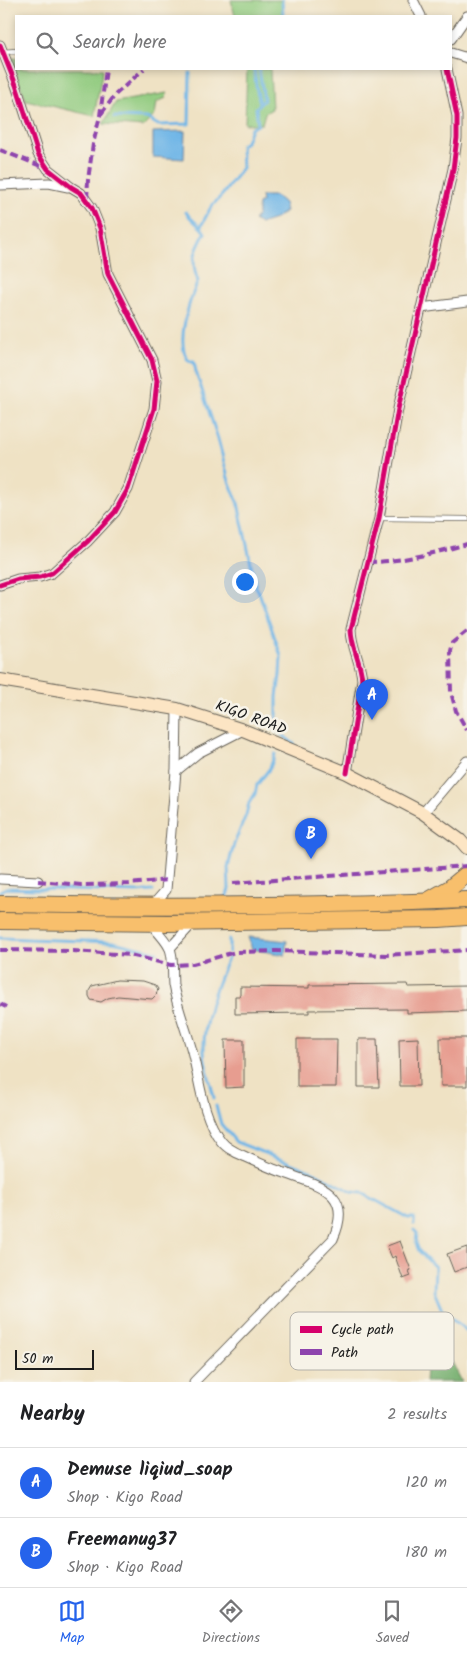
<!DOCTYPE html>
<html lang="en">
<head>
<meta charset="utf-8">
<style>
  :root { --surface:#fff; --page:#f6f6f6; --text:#202124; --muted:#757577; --line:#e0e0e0; --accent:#2563eb }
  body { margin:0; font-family:Kalam,sans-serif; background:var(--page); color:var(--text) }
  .scale { position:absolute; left:15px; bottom:12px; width:79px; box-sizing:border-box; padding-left:5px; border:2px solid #1c1c1c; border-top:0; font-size:14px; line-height:18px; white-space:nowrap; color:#1c1c1c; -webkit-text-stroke:4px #f7f3e8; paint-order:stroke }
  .you { position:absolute; left:244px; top:581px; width:18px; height:18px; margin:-12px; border:4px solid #fff; border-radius:50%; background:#1a73e8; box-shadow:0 0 0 8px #1a73e833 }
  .badge { display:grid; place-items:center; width:32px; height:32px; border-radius:50%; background:var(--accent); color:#fff; font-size:16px; font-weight:700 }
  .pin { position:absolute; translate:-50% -41px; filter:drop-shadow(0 1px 2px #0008) }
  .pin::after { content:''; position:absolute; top:26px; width:18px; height:15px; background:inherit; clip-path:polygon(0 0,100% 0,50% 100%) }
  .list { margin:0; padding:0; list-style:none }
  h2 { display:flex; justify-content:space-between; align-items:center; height:65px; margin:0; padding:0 20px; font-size:21px }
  h2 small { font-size:16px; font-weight:400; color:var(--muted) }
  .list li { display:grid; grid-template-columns:32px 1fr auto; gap:15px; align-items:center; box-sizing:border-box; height:70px; padding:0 20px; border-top:1px solid var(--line) }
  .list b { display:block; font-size:19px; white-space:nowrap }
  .list p { margin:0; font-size:16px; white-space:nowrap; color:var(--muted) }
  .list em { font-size:16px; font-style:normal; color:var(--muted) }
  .icon { flex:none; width:28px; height:28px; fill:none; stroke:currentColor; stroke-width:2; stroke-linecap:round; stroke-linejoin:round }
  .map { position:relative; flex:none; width:467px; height:1382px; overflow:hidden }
  .search { position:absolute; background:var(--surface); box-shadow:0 2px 8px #0003; left:15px; right:15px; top:15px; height:55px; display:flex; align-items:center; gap:12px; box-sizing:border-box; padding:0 18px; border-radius:0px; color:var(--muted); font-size:19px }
  .sheet { height:205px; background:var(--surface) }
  nav { display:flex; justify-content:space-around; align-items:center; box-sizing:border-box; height:70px; border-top:1px solid var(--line); background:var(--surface); font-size:14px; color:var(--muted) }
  nav a { display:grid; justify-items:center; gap:2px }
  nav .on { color:var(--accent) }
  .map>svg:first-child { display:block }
  .green { fill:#91cb7f; stroke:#56744e }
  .forest { fill:#74af6e; stroke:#486645 }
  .water { fill:#70b6e7; stroke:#466982 }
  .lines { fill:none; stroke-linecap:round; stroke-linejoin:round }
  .stream { stroke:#70b6e7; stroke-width:3 }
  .building { fill:#e79d90 }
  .lane-casing { stroke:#666157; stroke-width:6 }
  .street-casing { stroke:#666157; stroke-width:11 }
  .secondary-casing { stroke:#666157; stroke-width:14 }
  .highway-casing { stroke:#666157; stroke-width:18 }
  .lane { stroke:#fff; stroke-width:4.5 }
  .street { stroke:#fff; stroke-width:9 }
  .secondary { stroke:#fce5c4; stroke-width:12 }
  .highway { stroke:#f8bf6c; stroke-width:16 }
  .quiet { stroke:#8e44ad; stroke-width:4; stroke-dasharray:8 4; stroke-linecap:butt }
  .cycleway-casing { stroke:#f7f3e8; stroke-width:8 }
  .cycleway { stroke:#d6006c; stroke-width:5 }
  .labels { text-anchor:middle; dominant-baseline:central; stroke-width:5; stroke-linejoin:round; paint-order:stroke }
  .street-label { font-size:15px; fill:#1c1c1c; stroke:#f7f3e8 }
  .key { fill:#f7f3e8; stroke:#b5b2ab; stroke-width:1 }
  .key-label { font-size:14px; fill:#1c1c1c }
</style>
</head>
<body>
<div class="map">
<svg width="467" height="1382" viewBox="0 0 467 1382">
  <rect width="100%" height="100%" fill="#f7f3e8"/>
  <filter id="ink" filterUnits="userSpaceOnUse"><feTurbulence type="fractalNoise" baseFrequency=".02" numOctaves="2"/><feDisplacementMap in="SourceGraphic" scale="10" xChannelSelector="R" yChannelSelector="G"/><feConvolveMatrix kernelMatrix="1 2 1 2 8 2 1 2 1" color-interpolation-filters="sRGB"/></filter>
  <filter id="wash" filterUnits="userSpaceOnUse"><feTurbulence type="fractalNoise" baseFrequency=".0096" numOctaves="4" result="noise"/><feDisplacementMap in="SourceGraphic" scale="20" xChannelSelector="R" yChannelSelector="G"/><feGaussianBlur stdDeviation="1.12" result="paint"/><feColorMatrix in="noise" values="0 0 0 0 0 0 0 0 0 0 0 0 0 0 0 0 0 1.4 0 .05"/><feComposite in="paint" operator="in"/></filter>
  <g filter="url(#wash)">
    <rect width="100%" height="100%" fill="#efe2c4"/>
    <!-- green -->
    <g class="green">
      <path d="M 231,0 L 282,0 L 282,16 L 235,16 Z"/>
      <path d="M 16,58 L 16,69 L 103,69 L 94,116 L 26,100 L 10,59 Z"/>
      <path d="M 247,69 L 270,69 L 272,109 L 265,113 L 262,124 L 245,124 Z"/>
      <path d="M 167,93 L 166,98 L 157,102 L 155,115 L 143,127 L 103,124 L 116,102 Z"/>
    </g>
    <!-- forest -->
    <path class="forest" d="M 452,1362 L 462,1382 L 425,1382 L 426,1367 Z"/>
    <!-- water -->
    <g class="water">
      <path d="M 185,131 L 184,159 L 153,157 L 153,132 Z"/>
      <path d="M 261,196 L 276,196 L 284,203 L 286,211 L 275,219 L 260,224 L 254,220 L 258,215 L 258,204 L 262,202 Z"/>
      <path d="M 248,937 L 287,941 L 285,955 L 252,949 Z"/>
    </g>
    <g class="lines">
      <!-- stream -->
      <g class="stream">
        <path d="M 281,16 L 283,14 L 282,0"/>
        <path d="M 254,69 L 257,91 L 260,103"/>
        <path d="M 114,117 L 147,118 L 158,125 L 189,124 L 190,73"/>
        <path d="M 186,212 C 192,222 199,223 205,233 C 195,251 190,261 198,281 C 190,299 174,344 189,361 L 194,361 L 196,372 L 218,439 L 228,478 L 238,503 L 256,587 L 259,592 L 281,656 L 280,675 L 277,697 L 277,715 L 275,724 L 276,730 L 294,744 L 294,747"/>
        <path d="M 201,226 L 211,207 L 223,194 L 242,168 L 241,146 L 246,142 L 251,128 L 258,125 L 256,108 L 264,100 L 259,69"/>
        <path d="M 0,891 L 6,888 L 137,892 L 153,891"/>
        <path d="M 226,898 L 229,889 L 228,867 L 234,844 L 246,815 L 249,803 L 255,794 L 257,785 L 270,768 L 275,754"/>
        <path d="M 0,938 L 113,942 L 157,952"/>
        <path d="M 229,952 L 229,939"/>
        <path d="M 214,1098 C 211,1083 205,1067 204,1052 C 203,1019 215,988 228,958"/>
        <path d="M 216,1106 L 221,1124 L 236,1142 L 316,1173 L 352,1192 L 362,1193 L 408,1218 L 414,1218 L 414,1224"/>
        <path d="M 414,1230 L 417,1233 L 416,1243 L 419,1251 L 435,1267 L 434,1291 L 442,1310 L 467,1331"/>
      </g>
    </g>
    <g id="blocks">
      <!-- building -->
      <g class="building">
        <path d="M 117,980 L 143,981 L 155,985 L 158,989 L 156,995 L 152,999 L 118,996 L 108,998 L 101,1002 L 91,1000 L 89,996 L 89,991 L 92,986 Z"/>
        <path d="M 407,984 L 408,987 L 467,986 L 467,1011 L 407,1013 L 407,1009 L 309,1010 L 309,1013 L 235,1014 L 235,996 L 240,996 L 240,987 L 309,988 L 309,985 Z"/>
        <path d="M 418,1038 L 419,1086 L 400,1086 L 399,1039 Z"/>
        <path d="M 440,1038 L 467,1038 L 467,1086 L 441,1086 Z"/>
        <path d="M 297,1039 L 337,1039 L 336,1087 L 297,1087 Z"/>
        <path d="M 358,1039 L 377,1039 L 379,1087 L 358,1087 Z"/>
        <path d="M 225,1040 L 244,1040 L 244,1087 L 226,1088 Z"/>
        <path d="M 400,1241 L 411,1270 L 409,1271 L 411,1276 L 403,1279 L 395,1256 L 392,1258 L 387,1246 Z"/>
        <path d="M 467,1247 L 467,1267 L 454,1272 L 447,1254 Z"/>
      </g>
    </g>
  </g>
  <g filter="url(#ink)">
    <use href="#blocks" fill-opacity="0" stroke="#666157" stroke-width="1"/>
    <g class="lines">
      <!-- lane casing -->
      <g class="lane-casing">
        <g id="lane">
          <path d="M 3,52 L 16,51"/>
          <path d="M 379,518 L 467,519"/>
        </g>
      </g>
      <!-- street casing -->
      <g class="street-casing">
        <g id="street">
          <path d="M 413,0 L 421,16"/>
          <path d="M 451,39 L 467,16"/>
          <path d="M 0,45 L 16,85 L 38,154 L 48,169 L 71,187 L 81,193 L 92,208 L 100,228 L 108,274 L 152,360 L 157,381 L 154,409 L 128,489 L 115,512 L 87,542 L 52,573 L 40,577 L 18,579 L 0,585"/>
          <path d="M 451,53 L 467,58"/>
          <path d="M 0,185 L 49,183 L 68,187"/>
          <path d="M 421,308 L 467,302"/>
          <path d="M 176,771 L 198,753 L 243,730"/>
          <path d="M 347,773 L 362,680 C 361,662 351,647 351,629 L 379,518 L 398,409 L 453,169 L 457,138 L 457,116 L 447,69"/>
          <path d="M 423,813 L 467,761"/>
          <path d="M 0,879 L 38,881"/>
          <path d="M 152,906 L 166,890 L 176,771 L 177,709"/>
          <path d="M 150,923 C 156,930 165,939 169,947 C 174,955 172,975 173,985 C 177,1007 186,1029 192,1051 C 200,1081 202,1116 221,1141 C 227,1149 237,1153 246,1157 C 259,1163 272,1169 285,1173 C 320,1186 354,1192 333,1239 L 194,1382"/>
          <path d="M 170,948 L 193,923"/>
        </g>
      </g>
      <!-- secondary casing -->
      <g class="secondary-casing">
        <path id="secondary" d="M 0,680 L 177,709 L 243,730 L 347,773 L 423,813 L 460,840 L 467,848"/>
      </g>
      <!-- highway casing -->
      <g class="highway-casing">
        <g id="highway">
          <path d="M 429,900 L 450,888 L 467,874"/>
          <path d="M 0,904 C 156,907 312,906 467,900"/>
          <path d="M 0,921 L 167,923 L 439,919 L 467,917"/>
        </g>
      </g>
      <!-- lane -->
      <use href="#lane" class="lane"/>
      <!-- street -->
      <use href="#street" class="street"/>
      <!-- secondary -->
      <use href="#secondary" class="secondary"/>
      <!-- highway -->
      <use href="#highway" class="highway"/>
      <!-- quiet -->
      <g class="quiet">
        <path d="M 101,114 L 116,94 L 144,69"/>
        <path d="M 0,150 L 46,168"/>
        <path d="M 87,199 L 88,180 L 93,144 L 100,116 L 106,69"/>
        <path d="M 368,562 C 402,562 434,553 467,544"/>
        <path d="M 467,631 L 452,643 L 450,651 L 451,692 L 456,711 L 467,730"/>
        <path d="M 38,881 L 81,885 L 129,884 L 167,880"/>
        <path d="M 233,883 L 467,866"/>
        <path d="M 0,950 L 73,951 L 130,955 L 171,965 L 193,964 L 235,952 L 277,951 L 386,955 L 467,950"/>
        <path d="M 0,1004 L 6,1007"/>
      </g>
      <!-- cycleway casing -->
      <g class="cycleway-casing">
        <g id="cycleway">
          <path d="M 0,45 L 16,85 L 38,154 L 48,169 L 71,187 L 81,193 L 92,208 L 100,228 L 108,274 L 152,360 L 157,381 L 154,409 L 128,489 L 115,512 L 87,542 L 52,573 L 40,577 L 18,579 L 0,585"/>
          <path d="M 347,773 L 362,680 C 361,662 351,647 351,629 L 379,518 L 398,409 L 453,169 L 457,138 L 457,116 L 447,69"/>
        </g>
      </g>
      <!-- cycleway -->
      <use href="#cycleway" class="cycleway"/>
    </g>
  </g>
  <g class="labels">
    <!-- street labels -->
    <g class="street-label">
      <text transform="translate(251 718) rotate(20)">KIGO ROAD</text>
    </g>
  </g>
  <!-- legend -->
  <rect x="290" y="1312" width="164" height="58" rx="8" class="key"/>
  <rect x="300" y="1326" width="22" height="7" fill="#d6006c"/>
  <rect x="300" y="1349" width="22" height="6" fill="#8e44ad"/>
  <g class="key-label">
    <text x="331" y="1334">Cycle path</text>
    <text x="331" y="1357">Path</text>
  </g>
</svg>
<div class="scale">50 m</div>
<div class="you"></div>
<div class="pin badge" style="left:372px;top:720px">A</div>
<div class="pin badge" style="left:311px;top:859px">B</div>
<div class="search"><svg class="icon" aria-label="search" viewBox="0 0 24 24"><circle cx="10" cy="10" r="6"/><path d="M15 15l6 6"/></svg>Search here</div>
</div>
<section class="sheet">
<h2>Nearby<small>2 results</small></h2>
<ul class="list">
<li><span class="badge">A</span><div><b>Demuse liqiud_soap</b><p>Shop · Kigo Road</p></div><em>120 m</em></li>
<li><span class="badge">B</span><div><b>Freemanug37</b><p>Shop · Kigo Road</p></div><em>180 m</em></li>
</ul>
</section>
<nav>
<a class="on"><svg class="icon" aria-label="map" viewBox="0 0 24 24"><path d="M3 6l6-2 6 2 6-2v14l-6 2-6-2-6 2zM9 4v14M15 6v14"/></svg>Map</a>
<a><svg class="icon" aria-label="directions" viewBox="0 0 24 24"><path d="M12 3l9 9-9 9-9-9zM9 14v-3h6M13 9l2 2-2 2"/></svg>Directions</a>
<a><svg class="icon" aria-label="saved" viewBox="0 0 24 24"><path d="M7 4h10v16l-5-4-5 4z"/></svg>Saved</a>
</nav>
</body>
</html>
